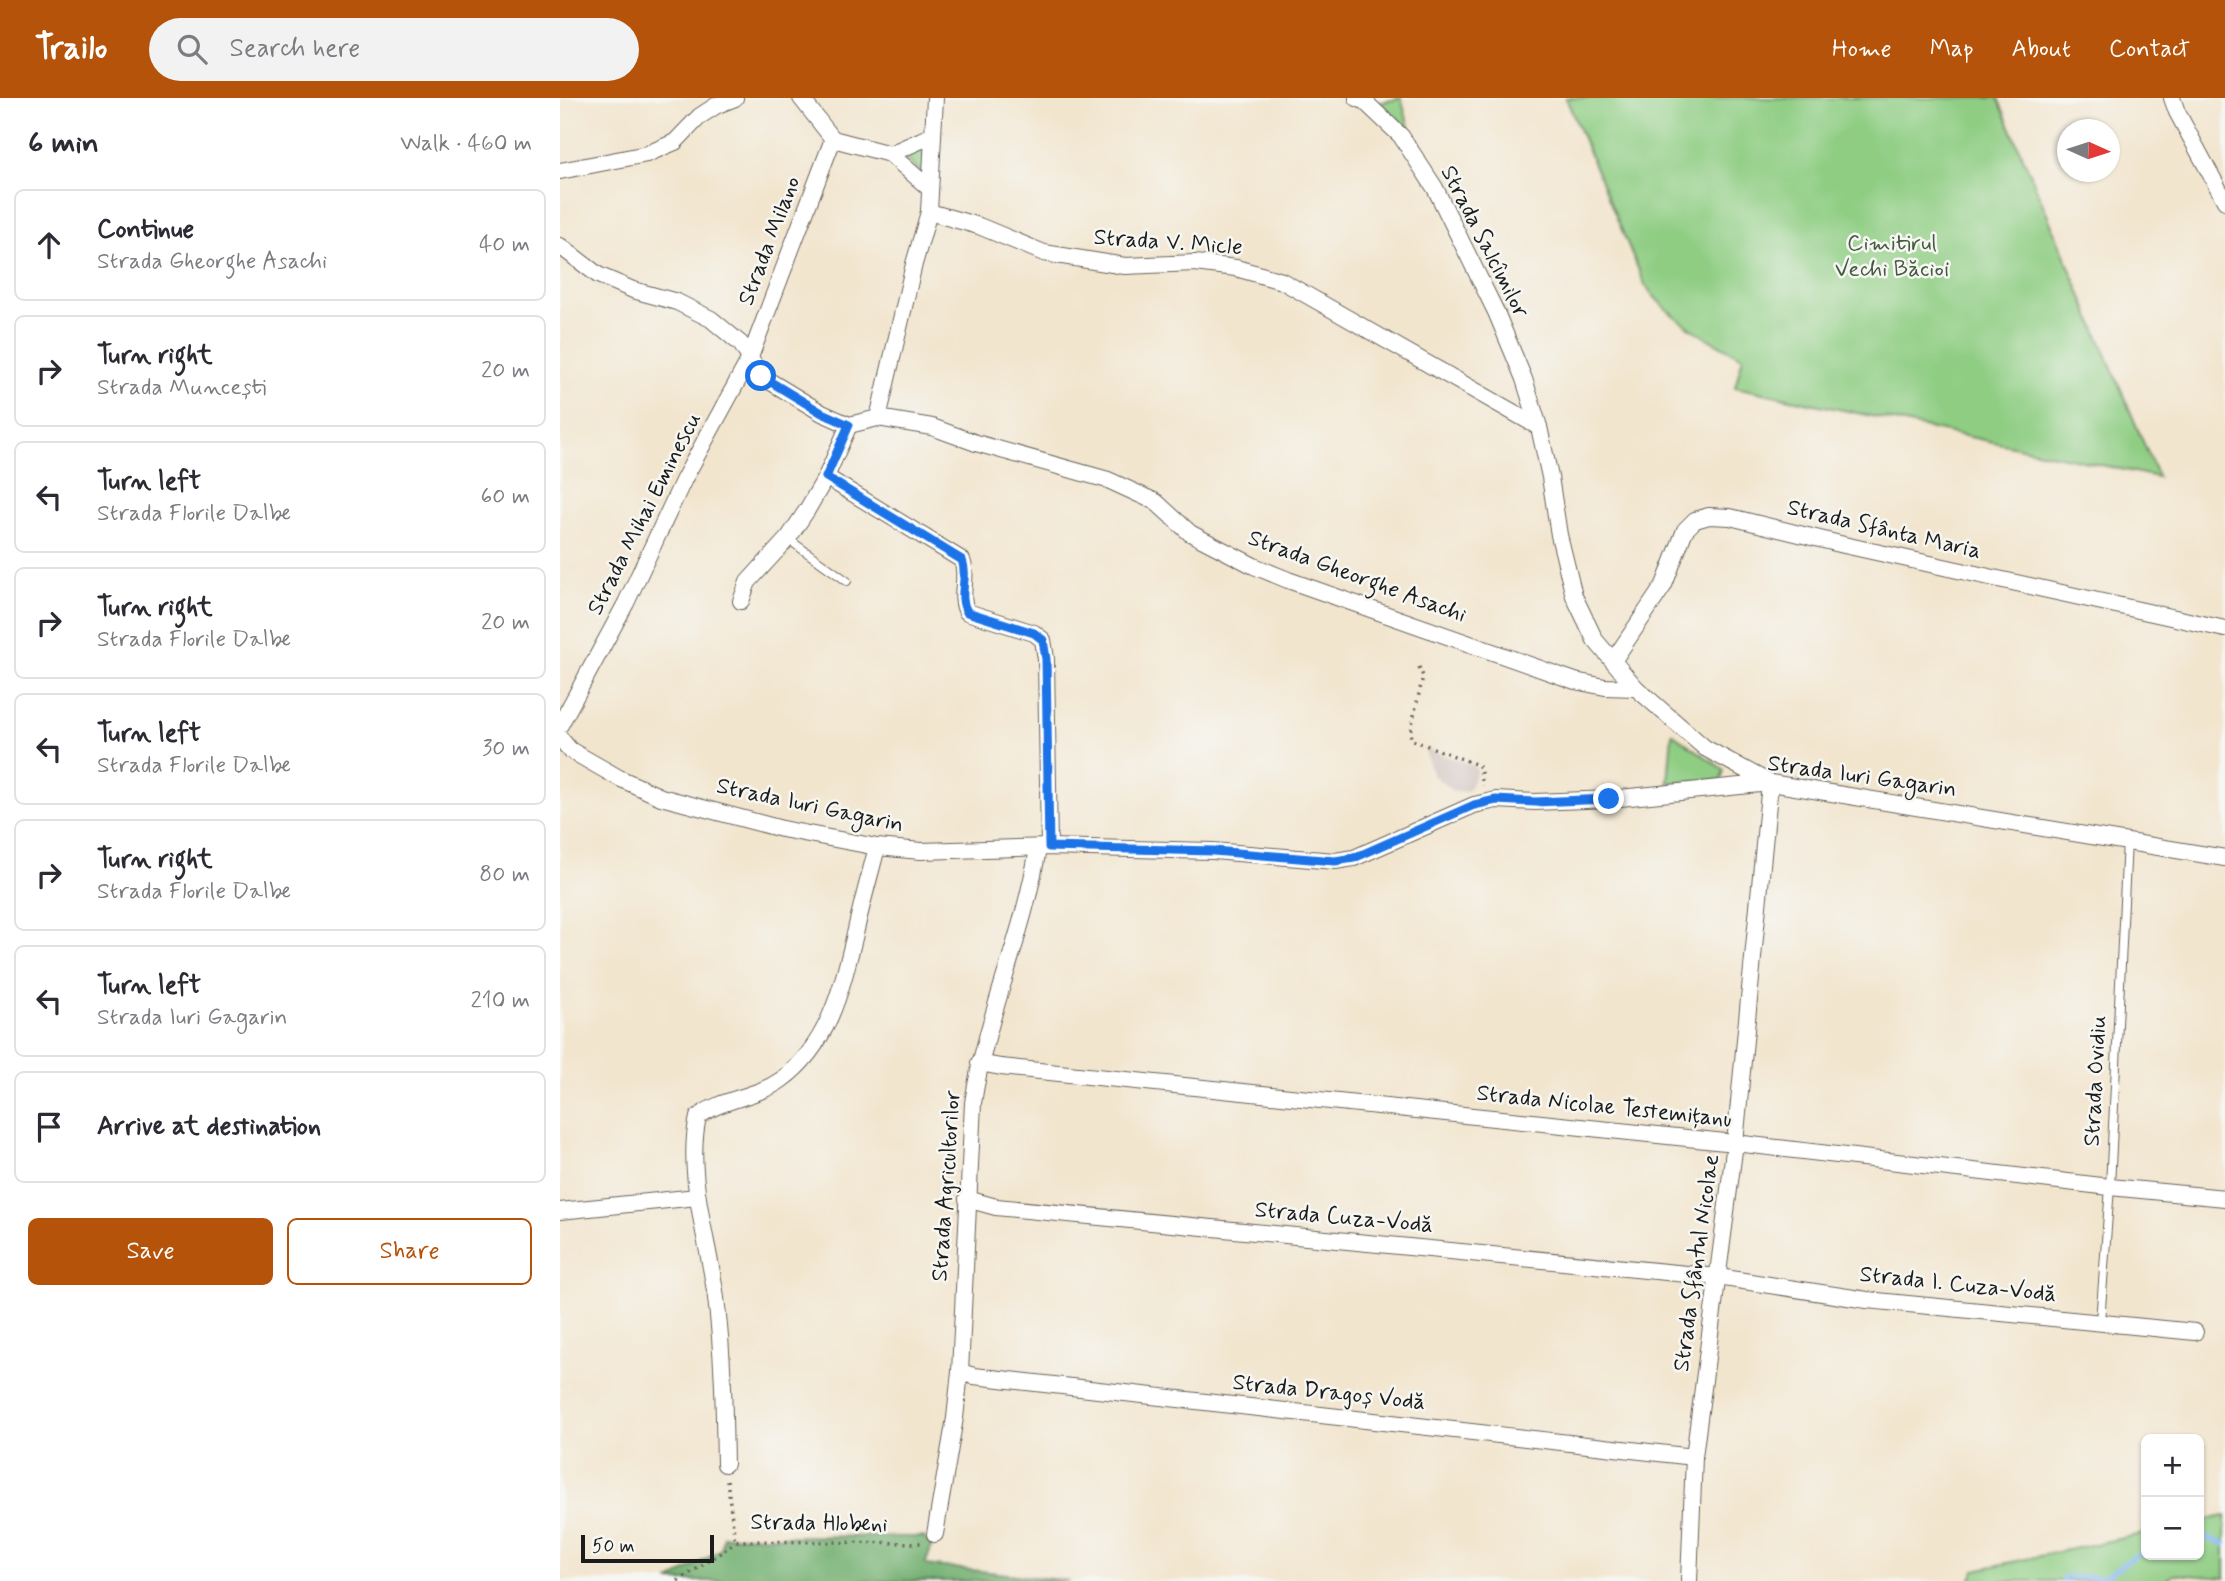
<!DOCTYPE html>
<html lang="en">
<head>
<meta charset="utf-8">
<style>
  :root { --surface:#fff; --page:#f2f2f3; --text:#2b2b33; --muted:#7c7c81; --line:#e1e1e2; --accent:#b45309 }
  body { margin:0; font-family:Mynerve,sans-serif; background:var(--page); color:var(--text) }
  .controls { position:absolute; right:21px; bottom:21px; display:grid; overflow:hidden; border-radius:10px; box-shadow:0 2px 5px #0004 }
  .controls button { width:63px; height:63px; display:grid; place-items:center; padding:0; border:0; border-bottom:2px solid var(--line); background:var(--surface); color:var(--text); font:35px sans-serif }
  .compass { position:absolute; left:1497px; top:21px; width:63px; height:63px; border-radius:50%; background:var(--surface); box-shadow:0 2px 5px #0004; rotate:93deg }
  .scale { position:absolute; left:21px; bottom:18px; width:133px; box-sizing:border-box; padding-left:7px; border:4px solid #1c1c1c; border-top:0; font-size:19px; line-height:24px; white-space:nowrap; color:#1c1c1c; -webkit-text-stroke:5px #f6f6f2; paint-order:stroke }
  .stop { position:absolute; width:21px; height:21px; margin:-16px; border:5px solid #1a73e8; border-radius:50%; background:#fff }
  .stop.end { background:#1a73e8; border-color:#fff; box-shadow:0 2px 7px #0008 }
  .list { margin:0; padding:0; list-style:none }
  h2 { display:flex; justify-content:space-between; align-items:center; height:91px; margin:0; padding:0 28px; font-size:30px }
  h2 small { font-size:23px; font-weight:400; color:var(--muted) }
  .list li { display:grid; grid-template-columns:46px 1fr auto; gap:21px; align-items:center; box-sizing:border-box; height:112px; margin:0 14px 14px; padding:0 14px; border:2px solid var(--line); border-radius:10px }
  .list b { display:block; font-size:26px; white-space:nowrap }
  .list p { margin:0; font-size:23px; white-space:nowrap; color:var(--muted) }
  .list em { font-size:23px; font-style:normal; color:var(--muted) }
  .actions { display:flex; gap:14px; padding:21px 28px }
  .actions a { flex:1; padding:16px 0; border:2px solid var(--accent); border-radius:10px; text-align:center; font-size:24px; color:var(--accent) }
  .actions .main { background:var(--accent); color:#fff }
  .icon { flex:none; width:38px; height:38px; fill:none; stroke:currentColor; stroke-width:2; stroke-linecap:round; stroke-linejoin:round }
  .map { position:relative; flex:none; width:1665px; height:1483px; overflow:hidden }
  header { display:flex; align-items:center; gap:42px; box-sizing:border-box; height:98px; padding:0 35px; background:var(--accent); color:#fff }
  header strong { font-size:33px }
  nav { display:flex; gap:38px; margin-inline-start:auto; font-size:24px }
  .search { width:490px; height:63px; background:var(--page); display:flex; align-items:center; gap:18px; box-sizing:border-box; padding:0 24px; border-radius:38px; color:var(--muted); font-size:26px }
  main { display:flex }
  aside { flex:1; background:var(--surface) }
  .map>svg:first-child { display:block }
  .industrial { fill:#d0c0bc }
  .green { fill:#8fcd83; stroke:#567450; stroke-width:2 }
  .forest { fill:#73b071; stroke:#486646; stroke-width:2 }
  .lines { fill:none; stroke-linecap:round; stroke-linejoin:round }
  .stream { stroke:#88b7f3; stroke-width:5 }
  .service-casing { stroke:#67625a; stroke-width:10 }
  .minor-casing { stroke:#67625a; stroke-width:18 }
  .path { stroke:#67625a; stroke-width:3.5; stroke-dasharray:2 5; stroke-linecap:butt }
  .service { stroke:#fff; stroke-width:8 }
  .minor { stroke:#fff; stroke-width:16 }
  .route { stroke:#1a73e8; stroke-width:9 }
  .labels { text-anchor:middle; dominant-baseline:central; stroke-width:5; stroke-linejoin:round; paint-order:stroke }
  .street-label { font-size:23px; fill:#1c1c1c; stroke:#f6f6f2 }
  .park-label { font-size:23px; fill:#445a40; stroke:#f6f6f2 }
</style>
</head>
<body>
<header>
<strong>Trailo</strong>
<div class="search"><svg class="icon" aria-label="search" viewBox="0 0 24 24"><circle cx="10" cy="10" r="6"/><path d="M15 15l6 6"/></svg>Search here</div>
<nav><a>Home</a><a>Map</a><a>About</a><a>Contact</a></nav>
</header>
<main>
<aside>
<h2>6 min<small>Walk · 460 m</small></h2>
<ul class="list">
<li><svg class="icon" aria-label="ahead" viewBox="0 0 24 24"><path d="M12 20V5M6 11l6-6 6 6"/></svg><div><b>Continue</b><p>Strada Gheorghe Asachi</p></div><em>40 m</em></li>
<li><svg class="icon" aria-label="right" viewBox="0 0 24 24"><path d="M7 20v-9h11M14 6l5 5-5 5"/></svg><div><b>Turn right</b><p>Strada Muncești</p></div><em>20 m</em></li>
<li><svg class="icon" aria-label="left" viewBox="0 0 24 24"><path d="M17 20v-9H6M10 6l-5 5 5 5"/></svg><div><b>Turn left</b><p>Strada Florile Dalbe</p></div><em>60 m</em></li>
<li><svg class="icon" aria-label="right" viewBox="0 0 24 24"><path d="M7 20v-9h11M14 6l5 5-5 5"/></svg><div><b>Turn right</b><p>Strada Florile Dalbe</p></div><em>20 m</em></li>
<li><svg class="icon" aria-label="left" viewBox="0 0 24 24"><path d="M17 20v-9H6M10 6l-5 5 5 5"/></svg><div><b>Turn left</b><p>Strada Florile Dalbe</p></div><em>30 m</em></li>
<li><svg class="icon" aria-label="right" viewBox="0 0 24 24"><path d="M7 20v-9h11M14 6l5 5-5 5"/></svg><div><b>Turn right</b><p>Strada Florile Dalbe</p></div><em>80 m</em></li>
<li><svg class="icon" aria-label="left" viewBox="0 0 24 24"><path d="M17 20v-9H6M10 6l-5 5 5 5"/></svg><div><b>Turn left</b><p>Strada Iuri Gagarin</p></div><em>210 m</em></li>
<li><svg class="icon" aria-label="arrive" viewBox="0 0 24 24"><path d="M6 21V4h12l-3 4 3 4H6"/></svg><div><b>Arrive at destination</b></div></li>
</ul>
<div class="actions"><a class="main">Save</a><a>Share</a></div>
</aside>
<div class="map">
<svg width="1665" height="1483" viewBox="0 0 1665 1483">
  <rect width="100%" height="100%" fill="#f6f6f2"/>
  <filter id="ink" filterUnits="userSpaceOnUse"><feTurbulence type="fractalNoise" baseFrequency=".0143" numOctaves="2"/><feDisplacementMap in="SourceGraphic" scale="14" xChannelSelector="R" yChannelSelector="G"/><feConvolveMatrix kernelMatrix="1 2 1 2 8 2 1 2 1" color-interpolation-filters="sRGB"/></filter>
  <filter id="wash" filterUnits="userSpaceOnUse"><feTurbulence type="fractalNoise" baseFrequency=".00686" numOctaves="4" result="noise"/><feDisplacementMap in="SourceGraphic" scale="28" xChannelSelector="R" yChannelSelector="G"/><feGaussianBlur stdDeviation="1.57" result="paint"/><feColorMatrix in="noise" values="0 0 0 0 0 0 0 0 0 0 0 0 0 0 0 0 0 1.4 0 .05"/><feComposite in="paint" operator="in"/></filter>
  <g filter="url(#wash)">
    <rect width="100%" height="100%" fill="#f2e5ce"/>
    <!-- industrial -->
    <path class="industrial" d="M 864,650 L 914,668 L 917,673 L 908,693 L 894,694 L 873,677 Z"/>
    <!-- green -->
    <g class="green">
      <path d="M 841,0 L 850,32 L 819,5 Z"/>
      <path d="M 1006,0 L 1438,0 L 1598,379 L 1175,289 L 1183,259 C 1146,241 1109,221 1085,187 Z"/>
      <path d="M 367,47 L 365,77 L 340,57 Z"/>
      <path d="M 1112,635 L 1164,672 L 1161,682 L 1108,685 Z"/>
      <path d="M 1665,1418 L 1665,1480 L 1613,1476 L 1605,1483 L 1410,1483 L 1415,1472 L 1586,1435 L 1586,1457 L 1639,1457 L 1639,1423 Z"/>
    </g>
    <!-- forest -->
    <path class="forest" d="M 163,1438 L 363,1439 L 372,1448 L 365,1467 L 510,1483 L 110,1483 L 161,1451 Z"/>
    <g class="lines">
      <!-- stream -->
      <g class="stream">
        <path d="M 1639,1438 L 1665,1446"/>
        <path d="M 1503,1483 L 1505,1479 L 1544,1479 L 1586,1451"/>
      </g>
    </g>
  </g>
  <g filter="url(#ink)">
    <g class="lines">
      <!-- service casing -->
      <g class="service-casing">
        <g id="service">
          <path d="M 228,441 L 287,483"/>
          <path d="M 1540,1224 L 1550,1089 L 1567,743"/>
        </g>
      </g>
      <!-- minor casing -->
      <g class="minor-casing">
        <g id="minor">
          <path d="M 241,0 L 273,41 L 330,56 L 369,90"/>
          <path d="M 797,0 L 804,3 L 841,38 L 875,90 L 936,214 L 964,281 L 979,329 L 990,379 L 999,437 L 1014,498 L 1035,542 L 1076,590 L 1145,650 L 1210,685 L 1175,1045 L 1134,1359 L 1129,1483"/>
          <path d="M 1612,0 L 1617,14 L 1665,103"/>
          <path d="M 330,56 L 373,37"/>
          <path d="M 0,73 L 87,56 L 115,44 L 140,18 L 157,7 L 175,0"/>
          <path d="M 369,114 L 419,128 L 484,155 L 565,168 L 635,165 L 676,170 L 722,183 L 979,329"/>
          <path d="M 0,148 L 38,177 L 73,192 L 117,204 L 151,221 L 181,246 L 201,278 L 262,315 L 289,327 L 318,320 L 372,329 L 416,345 L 548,382 L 596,404 L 630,435 L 694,468 L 728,482 L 1015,583 L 1045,589 L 1076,590"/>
          <path d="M 318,320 L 354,166 L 369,114 L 375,0"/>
          <path d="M 266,379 L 402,462 C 409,480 398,497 407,514 L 474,535 L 483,542 L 486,561 L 489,749"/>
          <path d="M 181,503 L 188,484 L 229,439 L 247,412 L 266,379 L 289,327"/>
          <path d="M 1053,563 L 1104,487 L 1125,432 L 1135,422 L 1149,418 L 1170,419 L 1284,447 L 1665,531"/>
          <path d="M 0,627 L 66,505 L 124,381 L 189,262 L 273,41"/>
          <path d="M 0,640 L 10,652 L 59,680 L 101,699 L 222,731 L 317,749 L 361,753 L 489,749 L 653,753 L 775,763 L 794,760 L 914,707 L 936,702 L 975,704 L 1050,701 L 1210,685 L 1665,760"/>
          <path d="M 419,965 L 441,969 L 1175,1045 L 1550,1089 L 1665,1100"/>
          <path d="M 407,1101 L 436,1109 L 1158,1179 L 1307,1202 L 1635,1234"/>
          <path d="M 0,1113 L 137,1099"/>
          <path d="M 400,1274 L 414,1278 L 1134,1359"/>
          <path d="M 165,1366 C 164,1310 163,1256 156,1200 C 149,1144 125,1076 138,1019 C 162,1000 196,1000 221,982 C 270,947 282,888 296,832 C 302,804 310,777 317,749"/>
          <path d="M 375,1436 L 395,1320 L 400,1274 L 413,1005 C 426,918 464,837 478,750"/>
        </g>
      </g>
      <!-- path -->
      <g class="path">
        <path d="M 859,569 L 863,578 L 850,635 L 852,642 L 918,667 L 921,671 L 922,688"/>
        <path d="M 167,1382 L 175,1443 L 362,1445"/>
        <path d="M 118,1483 L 162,1454 L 175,1443"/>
      </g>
      <!-- service -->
      <use href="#service" class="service"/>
      <!-- minor -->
      <use href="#minor" class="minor"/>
    </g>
  </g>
  <g class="lines" filter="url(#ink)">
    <!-- route -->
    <path class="route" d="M 201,278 L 262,315 L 289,327 L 266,379 L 402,462 C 409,481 397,496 407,514 L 474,535 L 483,542 L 486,561 L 489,749 L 653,753 L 775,763 L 794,760 L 914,707 L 936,702 L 975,704 L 1049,701"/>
  </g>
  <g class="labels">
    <!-- street labels -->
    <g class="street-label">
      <text transform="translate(210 143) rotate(-69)">Strada Milano</text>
      <text transform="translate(924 144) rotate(63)">Strada Salcîmilor</text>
      <text transform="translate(608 145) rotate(4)">Strada V. Micle</text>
      <text transform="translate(85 416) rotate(-63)">Strada Mihai Eminescu</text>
      <text transform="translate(1324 432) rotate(13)">Strada Sfânta Maria</text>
      <text transform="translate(797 479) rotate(20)">Strada Gheorghe Asachi</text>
      <text transform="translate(1302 679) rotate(8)">Strada Iuri Gagarin</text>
      <text transform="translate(250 708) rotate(12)">Strada Iuri Gagarin</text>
      <text transform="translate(1536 983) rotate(-87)">Strada Ovidiu</text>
      <text transform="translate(1044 1009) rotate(6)">Strada Nicolae Testemițanu</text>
      <text transform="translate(387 1088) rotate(-86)">Strada Agricultorilor</text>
      <text transform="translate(784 1120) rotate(5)">Strada Cuza-Vodă</text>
      <text transform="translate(1137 1165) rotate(-82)">Strada Sfântul Nicolae</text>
      <text transform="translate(1398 1187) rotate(6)">Strada I. Cuza-Vodă</text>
      <text transform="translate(769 1295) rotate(6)">Strada Dragoș Vodă</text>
      <text transform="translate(259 1426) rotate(1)">Strada Hlobeni</text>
    </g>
    <!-- park labels -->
    <g class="park-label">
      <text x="1332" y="146">Cimitirul<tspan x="1332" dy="26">Vechi Băcioi</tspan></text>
    </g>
  </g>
</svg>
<div class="controls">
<button>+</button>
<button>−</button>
</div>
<svg class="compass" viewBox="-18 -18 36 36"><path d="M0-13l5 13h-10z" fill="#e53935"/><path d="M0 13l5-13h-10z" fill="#7c7c81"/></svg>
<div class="scale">50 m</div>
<div class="stop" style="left:201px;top:278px"></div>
<div class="stop end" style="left:1049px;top:701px"></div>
</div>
</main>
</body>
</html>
